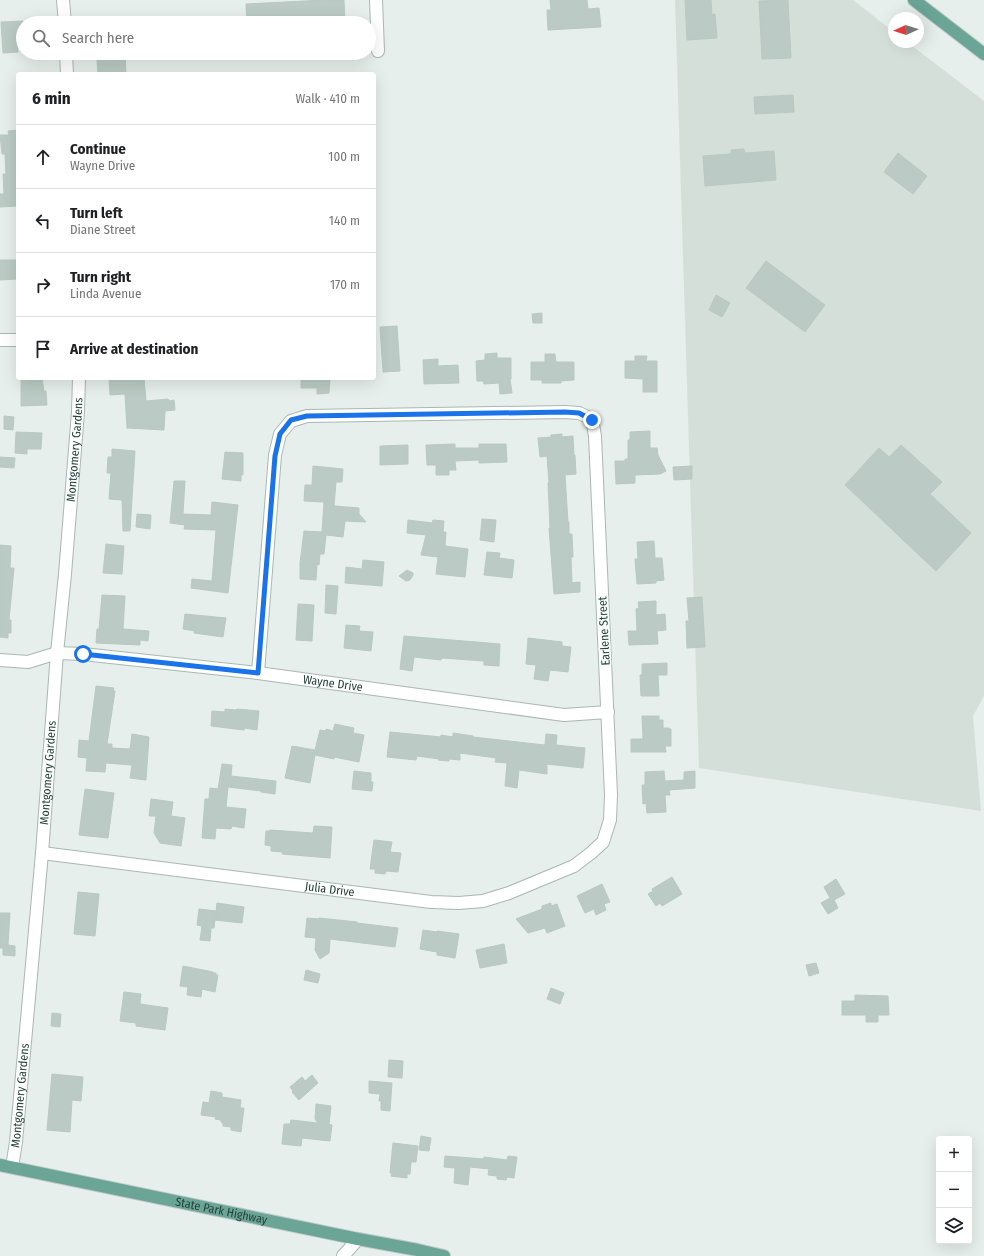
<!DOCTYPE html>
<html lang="en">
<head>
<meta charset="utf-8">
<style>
  :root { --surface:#fff; --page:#f2f2f2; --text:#202124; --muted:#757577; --line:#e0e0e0 }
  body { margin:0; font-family:"Fira Sans Condensed",sans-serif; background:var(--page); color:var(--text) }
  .controls { position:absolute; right:12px; bottom:12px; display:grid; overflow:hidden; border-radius:4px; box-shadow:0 4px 16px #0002 }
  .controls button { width:36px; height:36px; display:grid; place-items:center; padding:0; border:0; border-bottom:1px solid var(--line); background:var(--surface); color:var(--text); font:20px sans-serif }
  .compass { position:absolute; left:888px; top:12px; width:36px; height:36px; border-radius:50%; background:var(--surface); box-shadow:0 4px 16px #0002; rotate:267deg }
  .stop { position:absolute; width:12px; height:12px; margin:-9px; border:3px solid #1a73e8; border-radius:50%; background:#fff }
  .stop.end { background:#1a73e8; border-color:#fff; box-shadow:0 1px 4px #0008 }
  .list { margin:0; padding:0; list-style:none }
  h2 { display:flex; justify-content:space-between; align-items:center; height:52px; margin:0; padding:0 16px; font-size:17px }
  h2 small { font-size:13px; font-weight:400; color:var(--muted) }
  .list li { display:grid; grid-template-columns:26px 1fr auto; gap:12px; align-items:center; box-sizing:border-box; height:64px; padding:0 16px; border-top:1px solid var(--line) }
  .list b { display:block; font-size:15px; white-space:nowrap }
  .list p { margin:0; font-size:13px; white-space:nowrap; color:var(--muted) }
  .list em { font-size:13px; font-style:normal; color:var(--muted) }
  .icon { flex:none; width:22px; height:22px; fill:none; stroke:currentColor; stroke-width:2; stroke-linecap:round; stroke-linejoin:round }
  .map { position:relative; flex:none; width:984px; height:1256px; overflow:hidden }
  .search { position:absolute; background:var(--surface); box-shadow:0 4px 16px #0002; left:16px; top:16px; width:360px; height:44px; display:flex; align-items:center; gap:10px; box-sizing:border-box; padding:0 14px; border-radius:22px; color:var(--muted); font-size:15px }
  .panel { position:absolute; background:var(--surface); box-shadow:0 4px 16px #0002; left:16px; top:72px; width:360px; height:308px; border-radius:4px }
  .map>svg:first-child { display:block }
  .built { fill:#d4dfda }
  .building { fill:#bbcac4; stroke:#b8c9c2 }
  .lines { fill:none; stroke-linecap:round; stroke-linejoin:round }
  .minor-casing { stroke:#a8b8b2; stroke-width:14 }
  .major-casing { stroke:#c2cac8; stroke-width:14 }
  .minor { stroke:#fff; stroke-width:12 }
  .major { stroke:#6aa596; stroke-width:12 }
  .route { stroke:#1a73e8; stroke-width:5 }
  .labels { text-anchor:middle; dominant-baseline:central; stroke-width:3.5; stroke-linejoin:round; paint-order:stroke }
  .street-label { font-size:12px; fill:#24423a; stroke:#f7fbf9 }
</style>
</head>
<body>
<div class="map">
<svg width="984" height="1256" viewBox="0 0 984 1256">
  <rect width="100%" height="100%" fill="#e6efeb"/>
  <!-- built -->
  <path class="built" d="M 675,0 L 853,0 L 894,32 L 894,42 L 907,42 L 984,101 L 984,696 L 973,716 L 981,811 L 699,768 Z"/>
  <!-- building -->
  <g class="building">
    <path d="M 324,0 L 344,0 L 345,23 L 247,23 L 246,4 Z"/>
    <path d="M 550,0 L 587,0 L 588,9 L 599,8 L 601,27 L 548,30 L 547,10 L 551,10 Z"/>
    <path d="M 685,0 L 711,0 L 712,15 L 715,14 L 717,38 L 687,40 Z"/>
    <path d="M 788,0 L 791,58 L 762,59 L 759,1 Z"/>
    <path d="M 23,21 L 23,35 L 20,36 L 21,45 L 17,46 L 18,52 L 3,53 L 1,22 Z"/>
    <path d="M 103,53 L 125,53 L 126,73 L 98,74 L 97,60 L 103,60 Z"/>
    <path d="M 793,95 L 794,112 L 755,114 L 754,97 Z"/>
    <path d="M 18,130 L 18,206 L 0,207 L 0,194 L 4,194 L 3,174 L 6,174 L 5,154 L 2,154 L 0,135 L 9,135 L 8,131 Z"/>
    <path d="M 744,149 L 745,153 L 774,151 L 776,180 L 705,186 L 703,156 L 731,154 L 731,150 Z"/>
    <path d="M 898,153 L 927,176 L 913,194 L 884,172 Z"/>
    <path d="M 0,260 L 18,260 L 18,279 L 0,280 Z"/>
    <path d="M 766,261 L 825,305 L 805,332 L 746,288 Z"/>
    <path d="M 716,295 L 730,303 L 722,317 L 709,310 Z"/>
    <path d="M 542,313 L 542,323 L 533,323 L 532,314 Z"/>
    <path d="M 397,326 L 400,371 L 383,372 L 380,327 Z"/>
    <path d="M 497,353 L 497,358 L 511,358 L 511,379 L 510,379 L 512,393 L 500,394 L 499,383 L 484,384 L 483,381 L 477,381 L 476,361 L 485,360 L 485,354 Z"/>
    <path d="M 545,354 L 555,354 L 556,362 L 574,362 L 574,380 L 561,381 L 561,383 L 542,383 L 542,380 L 531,380 L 531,362 L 545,362 Z"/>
    <path d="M 635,356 L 647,356 L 646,361 L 657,361 L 657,392 L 643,392 L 643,379 L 625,378 L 625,361 L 635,361 Z"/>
    <path d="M 438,359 L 438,366 L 458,365 L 459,383 L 424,384 L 423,360 Z"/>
    <path d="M 21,378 L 42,378 L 44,391 L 46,391 L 47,405 L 21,406 Z"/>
    <path d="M 109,378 L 144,378 L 146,401 L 168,399 L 169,401 L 174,400 L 175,410 L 165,411 L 164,430 L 127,428 L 125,394 L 110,395 Z"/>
    <path d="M 301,378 L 330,378 L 329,393 L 317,394 L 317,388 L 301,388 Z"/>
    <path d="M 4,416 L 14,417 L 13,430 L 4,429 Z"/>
    <path d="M 650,431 L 650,448 L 657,448 L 658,455 L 666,471 L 660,474 L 635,475 L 635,483 L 616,484 L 615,461 L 625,461 L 625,459 L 628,459 L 628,440 L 630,440 L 630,432 Z"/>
    <path d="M 16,432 L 42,433 L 41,449 L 27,449 L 27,454 L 15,453 Z"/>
    <path d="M 562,434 L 562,437 L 573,436 L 574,455 L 575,455 L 576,474 L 565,475 L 568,522 L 569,522 L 569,534 L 572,534 L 573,557 L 571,557 L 572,583 L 580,582 L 580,592 L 554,594 L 549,528 L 550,528 L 548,483 L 549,483 L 547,456 L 540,457 L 538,438 L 551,437 L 551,435 Z"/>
    <path d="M 455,444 L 455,448 L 479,448 L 479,444 L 506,444 L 507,462 L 479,463 L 479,460 L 455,461 L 456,470 L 449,470 L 449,475 L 436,475 L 436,465 L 427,465 L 426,445 Z"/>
    <path d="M 408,445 L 408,464 L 380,465 L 380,446 Z"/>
    <path d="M 901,445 L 942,482 L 930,494 L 971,533 L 936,571 L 845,485 L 879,448 L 889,457 Z"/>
    <path d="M 112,449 L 135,451 L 130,531 L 123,531 L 122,500 L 109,499 L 111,473 L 107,473 L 108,457 L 112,457 Z"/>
    <path d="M 225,452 L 243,453 L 243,475 L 241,475 L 241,481 L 222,479 Z"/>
    <path d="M 0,457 L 15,458 L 14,468 L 0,467 Z"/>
    <path d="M 313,466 L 343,469 L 342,482 L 336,482 L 334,506 L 359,508 L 359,514 L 366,522 L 345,521 L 343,537 L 326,535 L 324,554 L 320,554 L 319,565 L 317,564 L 316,580 L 300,579 L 300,563 L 304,531 L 322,532 L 324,502 L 304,501 L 305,485 L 312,485 Z"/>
    <path d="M 692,466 L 692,479 L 674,480 L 673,467 Z"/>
    <path d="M 174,481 L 185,481 L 183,514 L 211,515 L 212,502 L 238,505 L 228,593 L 191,588 L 192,579 L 212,581 L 216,530 L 184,529 L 185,525 L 170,523 Z"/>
    <path d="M 137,514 L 151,515 L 150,529 L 136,527 Z"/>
    <path d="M 482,519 L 496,520 L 494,542 L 480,540 Z"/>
    <path d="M 408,520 L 432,523 L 433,520 L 444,521 L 443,532 L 446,532 L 445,546 L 468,549 L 465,577 L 436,574 L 438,557 L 421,555 L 426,535 L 407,533 Z"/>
    <path d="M 654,541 L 655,558 L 662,558 L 664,580 L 656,581 L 656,583 L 637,584 L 635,559 L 638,559 L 637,542 Z"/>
    <path d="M 106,544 L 124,546 L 122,574 L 103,573 Z"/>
    <path d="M 0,545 L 11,546 L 10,568 L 14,568 L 9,620 L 11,620 L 11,633 L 8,633 L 8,638 L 0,637 Z"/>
    <path d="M 487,552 L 500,553 L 499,558 L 514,560 L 512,578 L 484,575 Z"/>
    <path d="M 363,560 L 384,562 L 382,586 L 345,583 L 346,567 L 362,569 Z"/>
    <path d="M 407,570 L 413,573 L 413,575 L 410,580 L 406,581 L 399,576 Z"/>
    <path d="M 326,585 L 338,586 L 336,614 L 325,613 Z"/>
    <path d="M 102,595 L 125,596 L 123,629 L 149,631 L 148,641 L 140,640 L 140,645 L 96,643 L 97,629 L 99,629 Z"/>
    <path d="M 702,597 L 705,647 L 687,648 L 686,621 L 689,621 L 687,598 Z"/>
    <path d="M 656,601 L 656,615 L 665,614 L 666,630 L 657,631 L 658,644 L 629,645 L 628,631 L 637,631 L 636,609 L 639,608 L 638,602 Z"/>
    <path d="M 298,604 L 314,605 L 312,641 L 296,640 Z"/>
    <path d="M 185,614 L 226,618 L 223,637 L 194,633 L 195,631 L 183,629 Z"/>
    <path d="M 346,625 L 360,626 L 359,631 L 373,632 L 371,651 L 344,648 Z"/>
    <path d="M 404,636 L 500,644 L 499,666 L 484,665 L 484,661 L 442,658 L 441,660 L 414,657 L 412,671 L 400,669 Z"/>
    <path d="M 528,638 L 562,642 L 562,646 L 571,647 L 568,672 L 550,670 L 548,681 L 534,679 L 536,665 L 526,664 Z"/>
    <path d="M 667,663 L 667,675 L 658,675 L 659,696 L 641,696 L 640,675 L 642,675 L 642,664 Z"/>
    <path d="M 96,686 L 114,688 L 113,691 L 115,691 L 107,744 L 112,744 L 112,748 L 130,749 L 132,734 L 149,737 L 146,780 L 130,778 L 132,765 L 106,763 L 105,772 L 86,771 L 87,758 L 78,757 L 79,740 L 89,741 Z"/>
    <path d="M 225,709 L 236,710 L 237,709 L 259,711 L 257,730 L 245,728 L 244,730 L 211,726 L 212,711 L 225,712 Z"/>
    <path d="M 642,716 L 659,716 L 659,720 L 663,720 L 663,728 L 669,728 L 669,729 L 671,729 L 671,746 L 665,746 L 666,752 L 631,752 L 631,739 L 643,739 Z"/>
    <path d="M 335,724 L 354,728 L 353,733 L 364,735 L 359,762 L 334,757 L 334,759 L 315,755 L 310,783 L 285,778 L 292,746 L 315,750 L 320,730 L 326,731 L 326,729 L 333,731 Z"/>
    <path d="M 390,732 L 441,737 L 441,735 L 453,737 L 453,733 L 473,736 L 473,737 L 545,745 L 546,734 L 557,735 L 556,745 L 585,748 L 583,768 L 547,764 L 547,774 L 519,770 L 517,788 L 505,786 L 507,763 L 495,762 L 496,758 L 460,753 L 460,760 L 449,759 L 449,761 L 438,760 L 439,759 L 417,756 L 416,760 L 387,757 Z"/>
    <path d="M 222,764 L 232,765 L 231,776 L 276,781 L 275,794 L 261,792 L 261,791 L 228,787 L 226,807 L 246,809 L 244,828 L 232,826 L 231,829 L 216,828 L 215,839 L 202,838 L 205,799 L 209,799 L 210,788 L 218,789 Z"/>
    <path d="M 354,771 L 371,773 L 371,782 L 373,782 L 372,791 L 352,789 Z"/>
    <path d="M 664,771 L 665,781 L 684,780 L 684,772 L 695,771 L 695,788 L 669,790 L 670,795 L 665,795 L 666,812 L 647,813 L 646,803 L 643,804 L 642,785 L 645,785 L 645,772 Z"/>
    <path d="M 85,789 L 114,793 L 108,838 L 79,835 Z"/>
    <path d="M 151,799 L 173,802 L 171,816 L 185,818 L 181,846 L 160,843 L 154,833 L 156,816 L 149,816 Z"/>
    <path d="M 314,826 L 332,827 L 330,858 L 282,854 L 283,852 L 271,851 L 271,846 L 265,845 L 266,831 L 269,831 L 270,830 L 313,833 Z"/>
    <path d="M 374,840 L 392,842 L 390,852 L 401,853 L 398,872 L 386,871 L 385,874 L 375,873 L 375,869 L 370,869 Z"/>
    <path d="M 672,877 L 682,894 L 662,906 L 660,903 L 656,906 L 648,894 L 653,891 L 652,889 Z"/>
    <path d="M 836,879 L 845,894 L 834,900 L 838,908 L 828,914 L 821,903 L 830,898 L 824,887 Z"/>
    <path d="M 602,884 L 610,902 L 604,904 L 606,910 L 596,915 L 594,909 L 585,913 L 577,896 Z"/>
    <path d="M 78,892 L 99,894 L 95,936 L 74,934 Z"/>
    <path d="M 217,903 L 244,907 L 242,923 L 215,920 Z"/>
    <path d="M 551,903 L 551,906 L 557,904 L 565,926 L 547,933 L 545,928 L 528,933 L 516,919 L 542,909 L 542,906 Z"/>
    <path d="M 199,909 L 216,911 L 214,928 L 211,928 L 210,941 L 200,940 L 202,926 L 197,925 Z"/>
    <path d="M 0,913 L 10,913 L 8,945 L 15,946 L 15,956 L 3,955 L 3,948 L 0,948 Z"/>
    <path d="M 307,918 L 319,919 L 319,918 L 357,922 L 357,923 L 398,928 L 395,947 L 330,939 L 329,953 L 320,959 L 315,950 L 316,938 L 305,937 Z"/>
    <path d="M 423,930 L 437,932 L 437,931 L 459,934 L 455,958 L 437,955 L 437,952 L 420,949 Z"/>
    <path d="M 504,944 L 507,963 L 480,968 L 476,950 Z"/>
    <path d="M 816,963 L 819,973 L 809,976 L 806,965 Z"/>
    <path d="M 183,966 L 213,972 L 213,973 L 216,973 L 216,975 L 218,975 L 215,992 L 202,989 L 201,997 L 187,995 L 188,987 L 180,986 Z"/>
    <path d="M 306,970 L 320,974 L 318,983 L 304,980 Z"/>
    <path d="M 551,988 L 564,993 L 560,1004 L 547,999 Z"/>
    <path d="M 124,992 L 141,994 L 140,1004 L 168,1008 L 165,1030 L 136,1026 L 136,1023 L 120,1021 Z"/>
    <path d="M 855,995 L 888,996 L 889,1015 L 878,1015 L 878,1022 L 866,1022 L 866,1015 L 842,1015 L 842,1001 L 855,1001 Z"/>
    <path d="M 52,1013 L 61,1014 L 60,1027 L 51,1026 Z"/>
    <path d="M 389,1060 L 403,1061 L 402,1078 L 388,1077 Z"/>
    <path d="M 52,1074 L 83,1077 L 81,1101 L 72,1100 L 70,1132 L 47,1130 Z"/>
    <path d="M 312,1075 L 318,1083 L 299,1100 L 292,1092 L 293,1091 L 290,1087 L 302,1077 L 305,1081 Z"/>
    <path d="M 369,1081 L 392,1083 L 390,1111 L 381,1110 L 381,1101 L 379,1101 L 380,1094 L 369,1093 Z"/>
    <path d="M 211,1091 L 222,1093 L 222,1097 L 241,1100 L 240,1108 L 244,1108 L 241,1132 L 231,1130 L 231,1127 L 223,1126 L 223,1123 L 221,1122 L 221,1120 L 215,1119 L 216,1117 L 201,1115 L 203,1102 L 209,1103 Z"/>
    <path d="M 316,1104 L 331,1106 L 329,1124 L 332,1125 L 330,1141 L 302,1138 L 301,1146 L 282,1144 L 284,1124 L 290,1124 L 291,1120 L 318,1123 L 315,1119 Z"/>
    <path d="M 421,1136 L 431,1138 L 429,1151 L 419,1150 Z"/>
    <path d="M 393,1143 L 418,1146 L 416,1162 L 411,1162 L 410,1174 L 407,1174 L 407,1178 L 391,1176 L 392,1173 L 390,1173 Z"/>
    <path d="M 445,1156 L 484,1159 L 484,1157 L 507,1160 L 508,1156 L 517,1157 L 514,1178 L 507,1177 L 506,1180 L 497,1179 L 497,1176 L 488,1175 L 489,1169 L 470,1167 L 468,1185 L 454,1183 L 455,1168 L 444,1167 Z"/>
  </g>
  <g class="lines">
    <!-- minor casing -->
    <g class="minor-casing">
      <g id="minor">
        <path d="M 63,0 L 65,23"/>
        <path d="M 376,0 L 378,51"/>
        <path d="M 66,53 L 67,74"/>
        <path d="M 0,340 L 18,340"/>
        <path id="s1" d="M 0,660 L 28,662 L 57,653 L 83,654 L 258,673 L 564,715 L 608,712"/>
        <path id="s2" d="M 42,853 L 431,902 L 459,903 L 483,901 L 509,893 L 574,866 L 591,853 L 603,842 L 610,820 L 611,795 L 595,436 L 592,419 L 579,413 L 565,412 L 307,416 L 291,421 L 280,434 L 275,455 L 258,673"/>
        <path id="s3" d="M 12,1167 L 16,1142 L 42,853 L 57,653 L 65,574 L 78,412 L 79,378"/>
        <path d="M 343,1256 L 358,1239"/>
      </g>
    </g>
    <!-- major casing -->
    <g class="major-casing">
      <g id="major">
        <path d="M 914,0 L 984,54"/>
        <path id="s4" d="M 0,1165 L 358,1239 L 418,1250 L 444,1256"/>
      </g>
    </g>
    <!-- minor -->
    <use href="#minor" class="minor"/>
    <!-- major -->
    <use href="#major" class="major"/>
  </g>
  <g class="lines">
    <!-- route -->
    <path class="route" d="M 83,654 L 258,673 L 275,456 L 280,434 L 291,420 L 307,416 L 565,412 L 579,413 L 592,420"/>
  </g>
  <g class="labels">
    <!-- street labels -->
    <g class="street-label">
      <text stroke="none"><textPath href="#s3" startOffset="720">Montgomery Gardens</textPath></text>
      <text transform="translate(604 631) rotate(-93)">Earlene Street</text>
      <text stroke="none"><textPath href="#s1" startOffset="336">Wayne Drive</textPath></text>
      <text stroke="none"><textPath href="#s3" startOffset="396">Montgomery Gardens</textPath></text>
      <text stroke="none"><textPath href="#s2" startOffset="290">Julia Drive</textPath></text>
      <text stroke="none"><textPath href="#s3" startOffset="72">Montgomery Gardens</textPath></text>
      <text stroke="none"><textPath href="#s4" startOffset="226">State Park Highway</textPath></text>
    </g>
  </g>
</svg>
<div class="controls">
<button>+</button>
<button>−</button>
<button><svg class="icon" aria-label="layers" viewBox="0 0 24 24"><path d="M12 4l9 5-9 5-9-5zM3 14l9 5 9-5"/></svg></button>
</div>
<svg class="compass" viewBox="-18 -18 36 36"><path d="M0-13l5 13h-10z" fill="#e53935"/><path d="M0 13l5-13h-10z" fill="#757577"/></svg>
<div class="stop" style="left:83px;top:654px"></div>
<div class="stop end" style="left:592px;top:420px"></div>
<div class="search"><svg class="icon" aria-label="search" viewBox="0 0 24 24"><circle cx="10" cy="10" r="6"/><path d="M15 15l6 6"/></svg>Search here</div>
<section class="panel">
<h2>6 min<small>Walk · 410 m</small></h2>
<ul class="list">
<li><svg class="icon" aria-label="ahead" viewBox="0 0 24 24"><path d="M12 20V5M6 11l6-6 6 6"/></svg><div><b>Continue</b><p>Wayne Drive</p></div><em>100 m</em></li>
<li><svg class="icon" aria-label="left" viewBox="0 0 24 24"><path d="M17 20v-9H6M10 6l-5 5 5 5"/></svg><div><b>Turn left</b><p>Diane Street</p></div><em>140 m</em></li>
<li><svg class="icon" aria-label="right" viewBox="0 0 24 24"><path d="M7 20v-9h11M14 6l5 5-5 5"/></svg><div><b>Turn right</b><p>Linda Avenue</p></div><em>170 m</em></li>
<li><svg class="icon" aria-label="arrive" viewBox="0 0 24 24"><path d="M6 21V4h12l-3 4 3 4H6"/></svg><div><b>Arrive at destination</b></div></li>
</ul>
</section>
</div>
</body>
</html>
